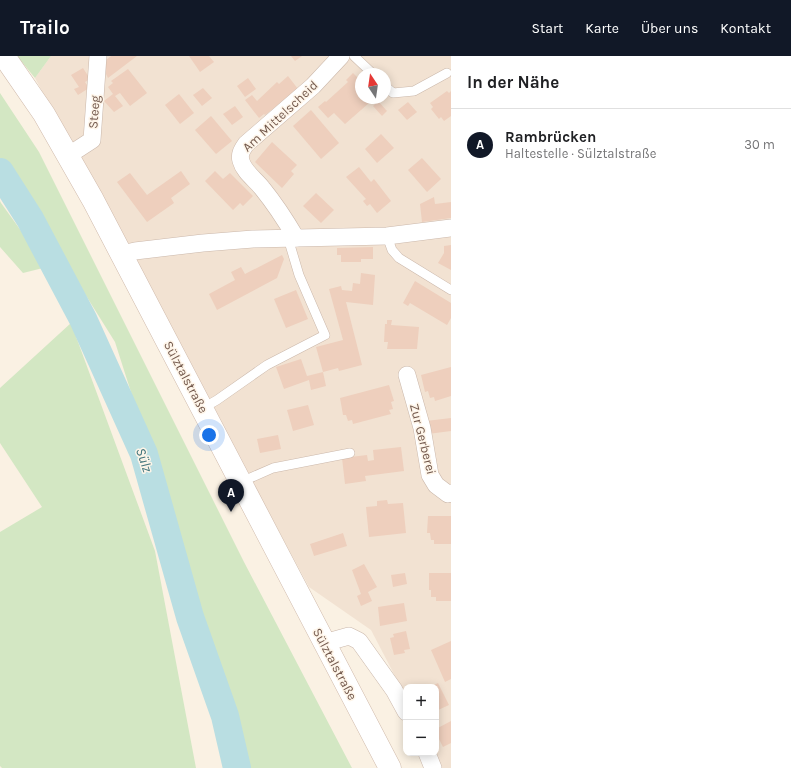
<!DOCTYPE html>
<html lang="de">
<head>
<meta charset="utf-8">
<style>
  :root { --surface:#fff; --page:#f2f2f2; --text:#202124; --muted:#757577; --line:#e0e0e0; --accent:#111827 }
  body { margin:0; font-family:Karla,sans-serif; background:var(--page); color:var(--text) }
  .controls { position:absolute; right:12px; bottom:12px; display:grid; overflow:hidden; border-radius:8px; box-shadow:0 2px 10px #0003 }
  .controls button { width:36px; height:36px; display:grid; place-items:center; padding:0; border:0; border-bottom:1px solid var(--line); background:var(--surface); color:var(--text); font:20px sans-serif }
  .compass { position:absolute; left:355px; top:12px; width:36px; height:36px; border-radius:50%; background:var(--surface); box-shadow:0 2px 10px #0003; rotate:347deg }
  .you { position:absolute; left:209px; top:379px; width:14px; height:14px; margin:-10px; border:3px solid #fff; border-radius:50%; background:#1a73e8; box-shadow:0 0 0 6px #1a73e833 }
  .badge { display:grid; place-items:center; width:26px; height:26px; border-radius:50%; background:var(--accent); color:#fff; font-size:13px; font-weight:700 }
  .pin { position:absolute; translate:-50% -33px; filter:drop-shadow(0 1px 2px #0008) }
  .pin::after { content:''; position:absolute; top:21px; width:14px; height:12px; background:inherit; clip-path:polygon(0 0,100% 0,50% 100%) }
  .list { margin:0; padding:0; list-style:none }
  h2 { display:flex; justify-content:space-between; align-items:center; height:52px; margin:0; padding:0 16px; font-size:17px }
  h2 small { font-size:13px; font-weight:400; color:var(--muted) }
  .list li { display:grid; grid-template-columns:26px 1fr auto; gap:12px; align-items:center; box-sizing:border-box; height:72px; padding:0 16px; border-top:1px solid var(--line) }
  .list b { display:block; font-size:15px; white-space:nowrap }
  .list p { margin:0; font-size:13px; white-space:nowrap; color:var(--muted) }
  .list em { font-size:13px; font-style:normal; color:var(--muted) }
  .map { position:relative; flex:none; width:451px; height:712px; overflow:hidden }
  header { display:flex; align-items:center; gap:24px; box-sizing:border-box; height:56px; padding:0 20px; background:var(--accent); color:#fff }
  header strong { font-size:19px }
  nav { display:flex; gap:22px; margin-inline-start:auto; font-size:14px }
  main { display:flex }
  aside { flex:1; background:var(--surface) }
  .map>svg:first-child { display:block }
  .residential { fill:#f2e2d2; fill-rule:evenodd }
  .green { fill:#d3e7c3 }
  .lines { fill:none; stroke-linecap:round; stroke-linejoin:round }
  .river { stroke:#b9dee2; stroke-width:28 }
  .building { fill:#eecfbd }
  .service-casing { stroke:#cbb8ab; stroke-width:10 }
  .minor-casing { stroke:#cbb8ab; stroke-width:18 }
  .secondary-casing { stroke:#d0baab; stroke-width:23 }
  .service { stroke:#fff; stroke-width:9 }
  .minor { stroke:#fff; stroke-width:17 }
  .secondary { stroke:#fff; stroke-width:22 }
  .labels { text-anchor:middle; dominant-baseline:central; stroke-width:3; stroke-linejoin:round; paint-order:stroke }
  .street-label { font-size:13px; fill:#71574b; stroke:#fef5e9 }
  .water-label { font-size:14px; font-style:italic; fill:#43757c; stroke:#fef5e9 }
</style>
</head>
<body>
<header>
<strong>Trailo</strong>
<nav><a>Start</a><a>Karte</a><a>Über uns</a><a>Kontakt</a></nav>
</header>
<main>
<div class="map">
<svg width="451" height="712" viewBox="0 0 451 712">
  <rect width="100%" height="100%" fill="#faf1e3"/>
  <!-- residential -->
  <path class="residential" d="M 51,0 L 451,0 L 451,712 L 442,712 L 435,697 L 436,631 L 406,631 L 406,641 L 371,574 L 309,531 L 35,22 ZM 361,18 L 385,18 L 385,42 L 361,42 Z"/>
  <!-- green -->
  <g class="green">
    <path d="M 17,0 L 51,0 L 35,22 Z"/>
    <path d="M 0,37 L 39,96 L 244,506 L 352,712 L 226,712 L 207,603 L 176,477 L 115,286 L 25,142 L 0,106 Z"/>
    <path d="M 0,145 L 1,147 L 47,211 L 23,217 L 0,191 Z"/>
    <path d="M 71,267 L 155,495 L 196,712 L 2,712 L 0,710 L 0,476 L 42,451 L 0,387 L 0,332 Z"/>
  </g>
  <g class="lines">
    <!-- river -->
    <path class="river" d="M 0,116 L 30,163 L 83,263 L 144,398 L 190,561 L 225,660 L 237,712"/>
  </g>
  <!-- building -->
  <g class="building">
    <path d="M 111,0 L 137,0 L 108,22 L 106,18 L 106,4 Z"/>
    <path d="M 189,0 L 209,0 L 214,6 L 200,16 Z"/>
    <path d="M 291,0 L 302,0 L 295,5 Z"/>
    <path d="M 83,12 L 90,23 L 85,26 L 89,32 L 78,39 L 74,33 L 79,31 L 71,19 Z"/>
    <path d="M 128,13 L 147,37 L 130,50 L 120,37 L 115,40 L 123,50 L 114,56 L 104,45 L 113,38 L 108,31 L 113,27 L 111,25 Z"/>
    <path d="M 353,17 L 361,25 L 361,34 L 359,36 L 361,42 L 364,42 L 369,47 L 345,68 L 334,57 L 328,62 L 318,51 L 325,45 L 326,46 L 348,26 L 346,24 Z"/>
    <path d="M 288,20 L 298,33 L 265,59 L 264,58 L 259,62 L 245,44 L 252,39 L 257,45 L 277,26 L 279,28 Z"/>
    <path d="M 248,22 L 256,33 L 245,41 L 237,30 Z"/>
    <path d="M 203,32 L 212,42 L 202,50 L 193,39 Z"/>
    <path d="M 447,35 L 449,37 L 451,35 L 451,60 L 444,65 L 441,61 L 439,63 L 431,53 L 433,51 L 430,47 Z"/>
    <path d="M 179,38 L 194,57 L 180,68 L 165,49 Z"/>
    <path d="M 378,45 L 387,55 L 382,60 L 373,50 Z"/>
    <path d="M 408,46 L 417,56 L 407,64 L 398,54 Z"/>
    <path d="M 235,50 L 243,61 L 232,69 L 223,58 Z"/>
    <path d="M 311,54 L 339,87 L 321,103 L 293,70 Z"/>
    <path d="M 211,60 L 232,85 L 216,98 L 195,74 Z"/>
    <path d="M 381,78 L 394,92 L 377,107 L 365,93 Z"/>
    <path d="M 272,86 L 297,109 L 291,115 L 294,118 L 282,132 L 255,106 Z"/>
    <path d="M 422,102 L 441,123 L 427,136 L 408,114 Z"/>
    <path d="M 359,111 L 371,126 L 374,123 L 391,145 L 377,157 L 370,148 L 367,150 L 363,145 L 366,143 L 346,121 Z"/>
    <path d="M 181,115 L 190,128 L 171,142 L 174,147 L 147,166 L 117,126 L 130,117 L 147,139 Z"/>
    <path d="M 215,115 L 223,123 L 230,117 L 253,140 L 243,150 L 240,147 L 233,154 L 205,125 Z"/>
    <path d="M 316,137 L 334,154 L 321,167 L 303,150 Z"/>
    <path d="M 434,141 L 435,148 L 451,146 L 451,162 L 422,166 L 420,148 Z"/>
    <path d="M 451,189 L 451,214 L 438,207 L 444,197 L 444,190 Z"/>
    <path d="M 373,191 L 373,203 L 361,203 L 361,206 L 341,206 L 341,199 L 337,199 L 337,192 Z"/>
    <path d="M 282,199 L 284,203 L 277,222 L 217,254 L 209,238 L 235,224 L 231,216 L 241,211 L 245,218 Z"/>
    <path d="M 361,217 L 375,219 L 373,249 L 346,246 L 362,309 L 339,315 L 338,312 L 323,316 L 316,291 L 343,284 L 329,233 L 341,230 L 342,234 L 352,235 L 353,227 L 360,228 Z"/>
    <path d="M 415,225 L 451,247 L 451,262 L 447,269 L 410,247 L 408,250 L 403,247 Z"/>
    <path d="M 296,234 L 308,263 L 286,272 L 274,243 Z"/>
    <path d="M 387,264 L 392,264 L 391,269 L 419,271 L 417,293 L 387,293 L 388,286 L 384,286 L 385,268 L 387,268 Z"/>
    <path d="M 301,303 L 307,320 L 323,316 L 326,330 L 311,334 L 309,324 L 284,333 L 276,311 Z"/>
    <path d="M 451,311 L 451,340 L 435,345 L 434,341 L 430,342 L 428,335 L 425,336 L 421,319 Z"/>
    <path d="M 389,329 L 394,345 L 391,346 L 393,353 L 389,354 L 391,358 L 353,368 L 352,364 L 348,365 L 346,359 L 343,359 L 340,342 Z"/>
    <path d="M 308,349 L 314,369 L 293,375 L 287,354 Z"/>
    <path d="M 451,362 L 451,375 L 428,378 L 426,365 Z"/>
    <path d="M 278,379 L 281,393 L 260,397 L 257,383 Z"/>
    <path d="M 401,391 L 404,415 L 365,420 L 366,425 L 345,428 L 342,402 L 367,399 L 368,405 L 374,404 L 373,394 Z"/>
    <path d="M 387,444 L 388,448 L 403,447 L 406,477 L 369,481 L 366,451 L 377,450 L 377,445 Z"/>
    <path d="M 428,460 L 451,460 L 451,488 L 434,488 L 434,484 L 431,484 L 430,477 L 427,477 Z"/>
    <path d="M 343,477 L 347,490 L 314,500 L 310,488 Z"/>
    <path d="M 364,508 L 377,531 L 368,536 L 372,545 L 361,550 L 357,540 L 361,538 L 352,514 Z"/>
    <path d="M 405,517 L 407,528 L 393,531 L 391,519 Z"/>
    <path d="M 429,517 L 451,517 L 451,545 L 436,545 L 436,541 L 431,541 L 431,534 L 429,534 Z"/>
    <path d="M 404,547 L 407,565 L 380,570 L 378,551 Z"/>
    <path d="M 406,575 L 410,593 L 404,594 L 405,597 L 394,599 L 390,582 L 394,581 L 393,578 Z"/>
    <path d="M 451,585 L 451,623 L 445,626 L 431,594 Z"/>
    <path d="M 438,627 L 449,649 L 436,655 L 436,631 L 430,631 Z"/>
    <path d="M 451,665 L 451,687 L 443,691 L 436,677 L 436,673 Z"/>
  </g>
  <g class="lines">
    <!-- service casing -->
    <g class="service-casing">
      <g id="service">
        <path d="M 354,0 L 373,18"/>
        <path d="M 385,30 L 393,37 L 414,35 L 447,17"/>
        <path d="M 387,180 L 392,194 L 399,202 L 451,234"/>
        <path d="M 203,352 L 217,344 L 267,309 L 325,279 L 299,219 L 288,182"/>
        <path d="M 241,426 L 273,412 L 350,397"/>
      </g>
    </g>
    <!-- minor casing -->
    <g class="minor-casing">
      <g id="minor">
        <path d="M 69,99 L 92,84 L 98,0"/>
        <path d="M 296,182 C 286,165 275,148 262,132 C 256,124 244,116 241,105 C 239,98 242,94 246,88 L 313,30 L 341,0"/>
        <path d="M 122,198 L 135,195 L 203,187 L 253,183 L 387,180 L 451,172"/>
        <path d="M 407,319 L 422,372 L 430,419 L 436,429 L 448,438 L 451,437"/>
        <path d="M 324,587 L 349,580 L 359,585 L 394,634 L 406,656"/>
        <path d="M 427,697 L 433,712"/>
      </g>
    </g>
    <!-- secondary casing -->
    <g class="secondary-casing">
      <path id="secondary" d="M 4,0 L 44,58 L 93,144 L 390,712"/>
    </g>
    <!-- service -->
    <use href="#service" class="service"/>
    <!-- minor -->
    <use href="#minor" class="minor"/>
    <!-- secondary -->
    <use href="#secondary" class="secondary"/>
  </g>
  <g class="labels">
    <!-- street labels -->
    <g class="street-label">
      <text transform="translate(94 56) rotate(-86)">Steeg</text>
      <text transform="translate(280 60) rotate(-43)">Am Mittelscheid</text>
      <text transform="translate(186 321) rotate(62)">Sülztalstraße</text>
      <text transform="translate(423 383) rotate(76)">Zur Gerberei</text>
      <text transform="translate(335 608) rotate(62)">Sülztalstraße</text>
    </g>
    <!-- water labels -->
    <g class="water-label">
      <text transform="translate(144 404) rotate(71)">Sülz</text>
    </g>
  </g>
</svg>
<div class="controls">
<button>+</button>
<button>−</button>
</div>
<svg class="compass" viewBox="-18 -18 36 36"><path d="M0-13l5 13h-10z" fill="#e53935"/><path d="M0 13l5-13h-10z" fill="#757577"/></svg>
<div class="you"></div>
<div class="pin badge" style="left:231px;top:456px">A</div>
</div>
<aside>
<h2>In der Nähe<small></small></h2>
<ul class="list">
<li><span class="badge">A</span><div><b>Rambrücken</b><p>Haltestelle · Sülztalstraße</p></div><em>30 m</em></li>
</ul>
</aside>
</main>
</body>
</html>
